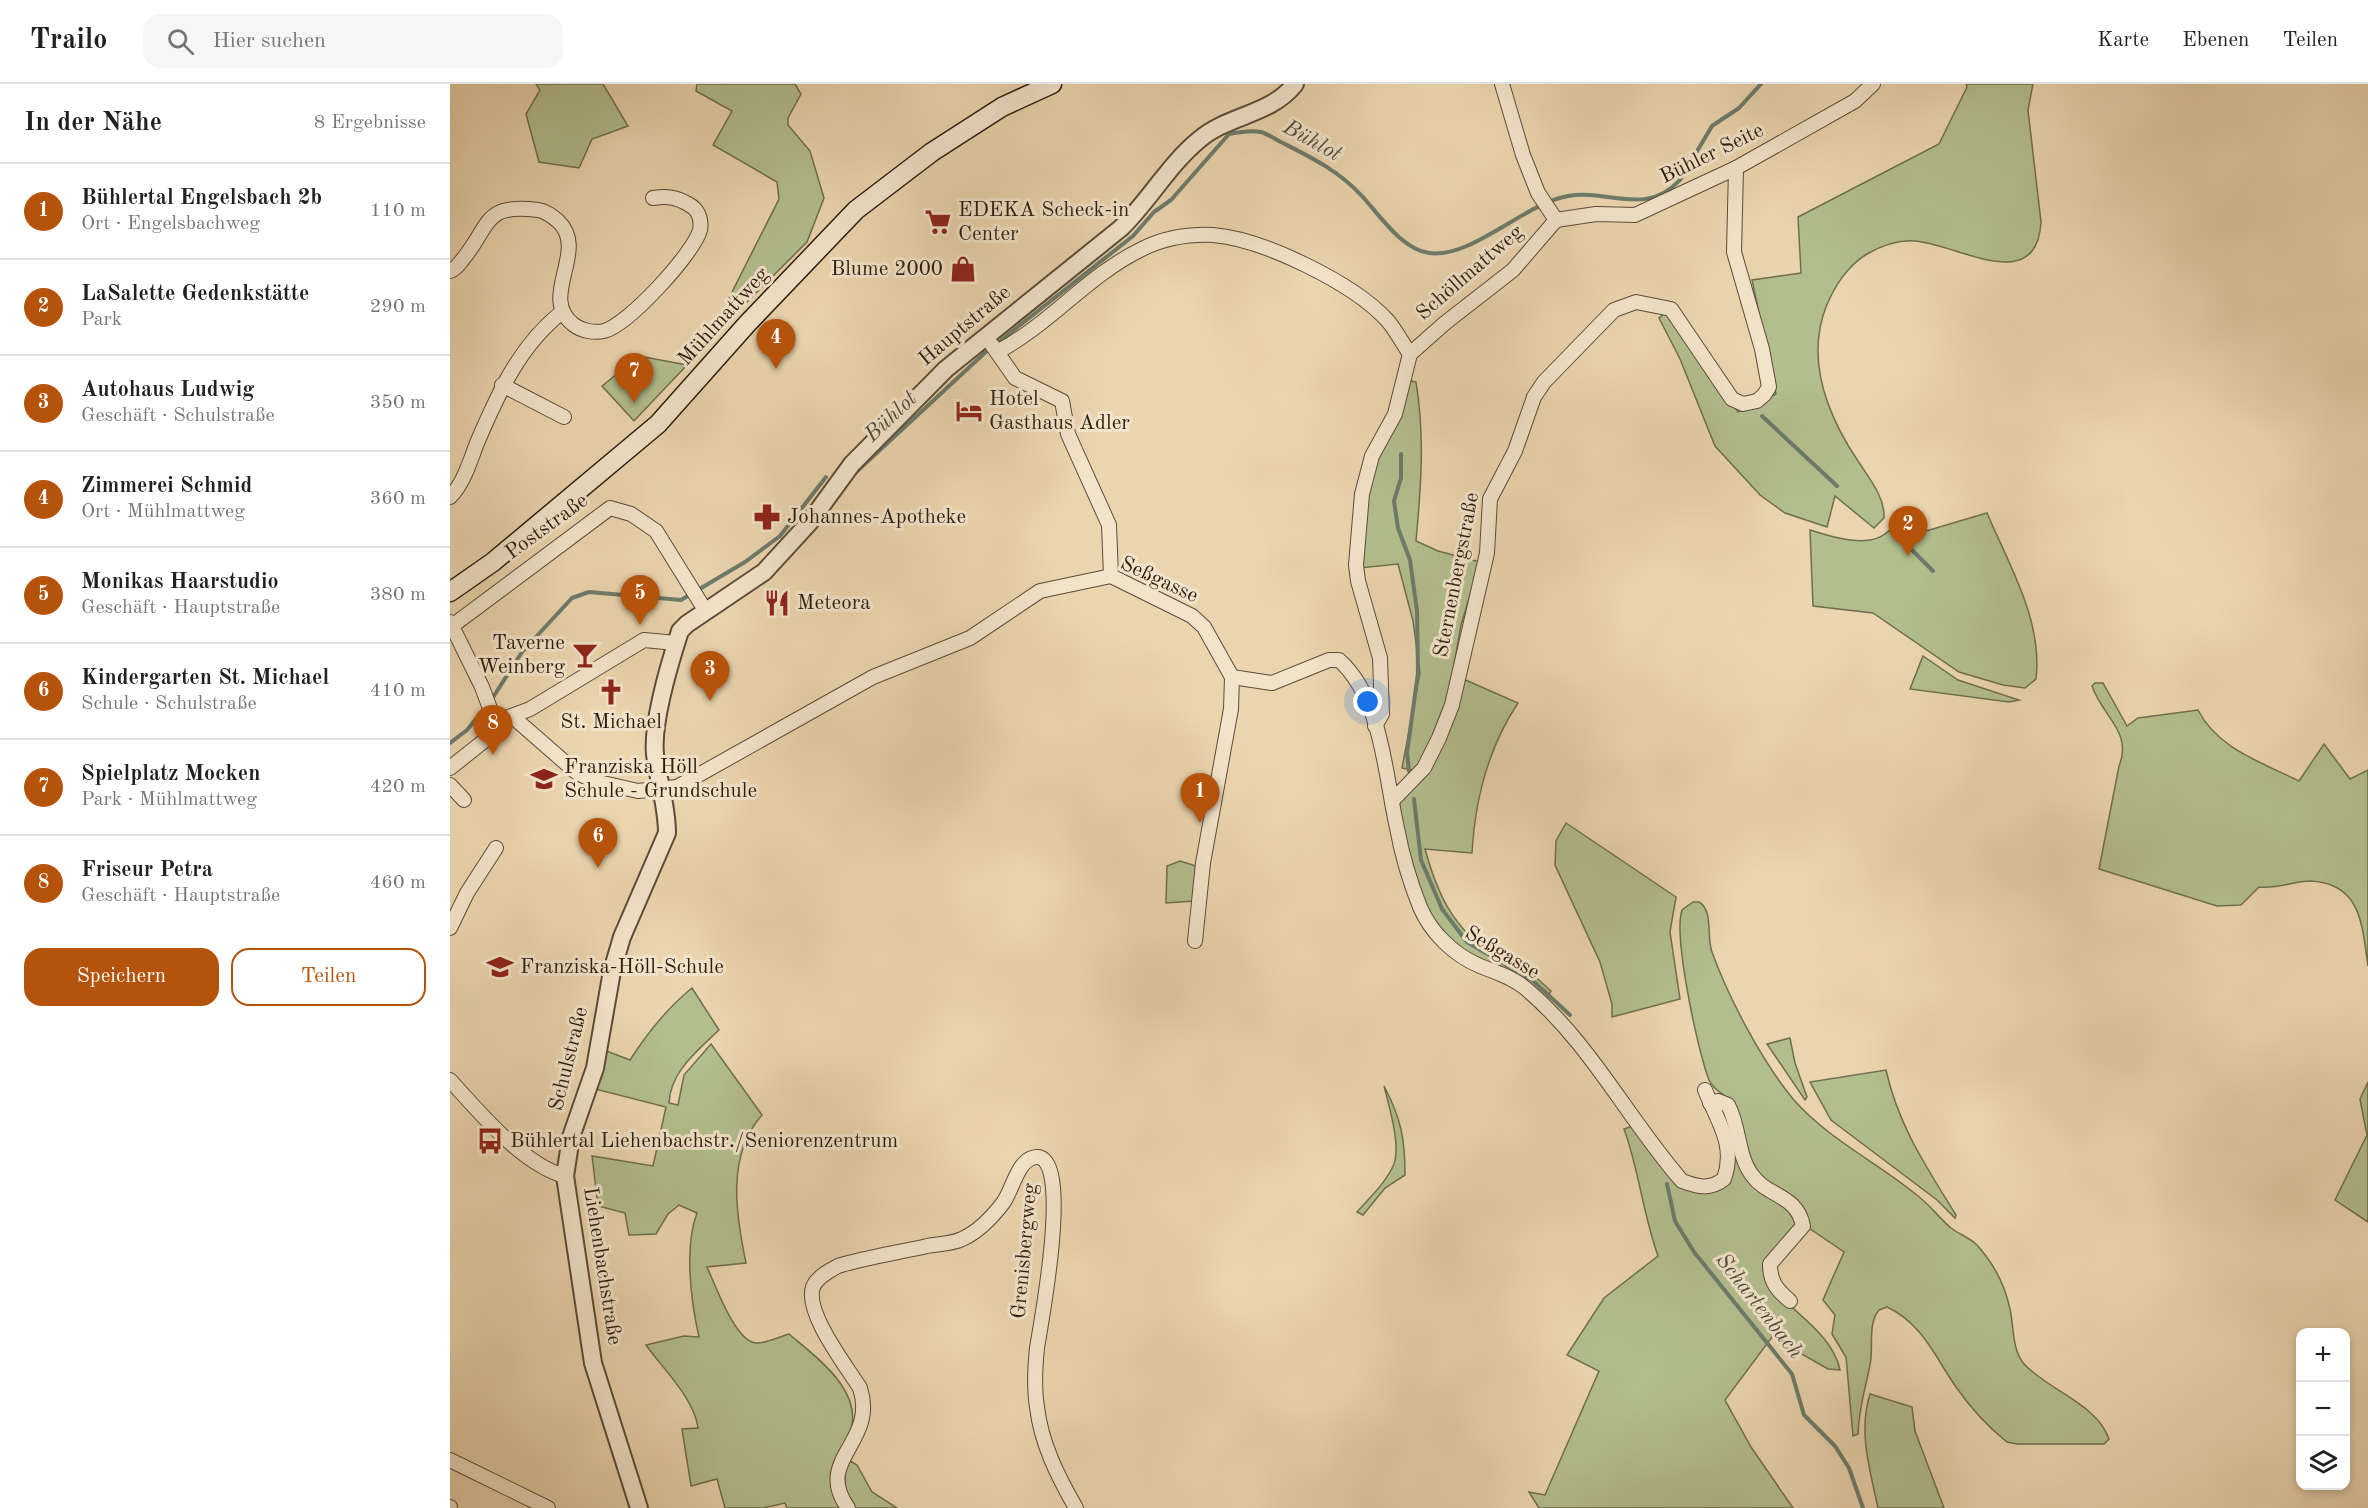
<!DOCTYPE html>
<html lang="de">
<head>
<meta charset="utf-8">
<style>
  :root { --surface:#fff; --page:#f6f6f6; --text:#202124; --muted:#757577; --line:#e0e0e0; --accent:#b45309 }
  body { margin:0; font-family:"Old Standard TT",serif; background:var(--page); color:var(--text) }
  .controls { position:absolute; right:18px; bottom:18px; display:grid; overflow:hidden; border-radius:12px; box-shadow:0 3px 9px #0003 }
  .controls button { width:54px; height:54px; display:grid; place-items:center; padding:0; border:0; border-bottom:2px solid var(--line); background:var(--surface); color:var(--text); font:30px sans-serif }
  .you { position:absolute; left:918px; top:618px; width:21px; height:21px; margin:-15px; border:4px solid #fff; border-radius:50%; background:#1a73e8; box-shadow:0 0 0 9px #1a73e833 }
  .badge { display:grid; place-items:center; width:39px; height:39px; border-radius:50%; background:var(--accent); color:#fff; font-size:20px; font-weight:700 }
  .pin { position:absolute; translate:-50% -50px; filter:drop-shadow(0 2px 3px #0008) }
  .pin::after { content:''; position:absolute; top:32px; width:21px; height:18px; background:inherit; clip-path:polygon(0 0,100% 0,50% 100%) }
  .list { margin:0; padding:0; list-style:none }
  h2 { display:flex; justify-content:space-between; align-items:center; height:78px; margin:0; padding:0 24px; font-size:26px }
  h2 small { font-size:20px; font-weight:400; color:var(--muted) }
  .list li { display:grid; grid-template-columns:39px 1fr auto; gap:18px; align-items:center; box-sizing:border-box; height:96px; padding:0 24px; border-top:2px solid var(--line) }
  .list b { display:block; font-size:22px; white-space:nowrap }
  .list p { margin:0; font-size:20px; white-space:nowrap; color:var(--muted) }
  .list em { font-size:20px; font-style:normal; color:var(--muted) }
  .actions { display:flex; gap:12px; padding:18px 24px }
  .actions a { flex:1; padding:14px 0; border:2px solid var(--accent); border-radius:18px; text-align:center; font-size:21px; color:var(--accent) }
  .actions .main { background:var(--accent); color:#fff }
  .icon { flex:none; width:33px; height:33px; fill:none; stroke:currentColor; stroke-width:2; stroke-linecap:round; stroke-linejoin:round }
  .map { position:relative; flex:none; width:1918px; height:1424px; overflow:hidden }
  header { display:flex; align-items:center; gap:36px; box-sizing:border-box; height:84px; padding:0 30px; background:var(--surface); border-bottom:2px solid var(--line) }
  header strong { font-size:28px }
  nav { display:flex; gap:33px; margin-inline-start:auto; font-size:21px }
  .search { width:420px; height:54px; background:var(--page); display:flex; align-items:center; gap:15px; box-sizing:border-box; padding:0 21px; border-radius:18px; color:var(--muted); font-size:22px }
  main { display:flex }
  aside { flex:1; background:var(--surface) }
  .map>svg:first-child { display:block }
  .green { fill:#b3be8d; stroke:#6f6e4e; stroke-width:1.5 }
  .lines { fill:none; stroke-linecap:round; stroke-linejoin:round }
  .stream { stroke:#6c7b6c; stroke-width:4 }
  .minor-casing { stroke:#5b4b38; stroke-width:16 }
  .tertiary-casing { stroke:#5b4b38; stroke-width:20 }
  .secondary-casing { stroke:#2b1d10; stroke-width:21 }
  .minor { stroke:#f2e4ca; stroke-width:14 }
  .tertiary { stroke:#f2e4ca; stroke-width:16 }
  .secondary { stroke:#f2e4ca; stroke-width:18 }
  .labels { text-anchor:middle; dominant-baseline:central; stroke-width:6; stroke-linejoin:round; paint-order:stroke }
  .street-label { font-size:21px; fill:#2b1d10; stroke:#f2e4ca }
  .poi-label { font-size:21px; fill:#2b1d10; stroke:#f2e4ca; text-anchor:start }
  .water-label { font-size:22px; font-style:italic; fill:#4c4c3e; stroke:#f2e4ca }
</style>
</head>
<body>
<header>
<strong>Trailo</strong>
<div class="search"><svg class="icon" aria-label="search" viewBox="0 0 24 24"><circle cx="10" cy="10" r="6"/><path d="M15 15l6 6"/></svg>Hier suchen</div>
<nav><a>Karte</a><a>Ebenen</a><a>Teilen</a></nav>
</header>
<main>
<aside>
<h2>In der Nähe<small>8 Ergebnisse</small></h2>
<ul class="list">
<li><span class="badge">1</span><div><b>Bühlertal Engelsbach 2b</b><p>Ort · Engelsbachweg</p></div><em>110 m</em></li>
<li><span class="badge">2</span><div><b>LaSalette Gedenkstätte</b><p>Park</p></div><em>290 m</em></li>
<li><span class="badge">3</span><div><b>Autohaus Ludwig</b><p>Geschäft · Schulstraße</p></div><em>350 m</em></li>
<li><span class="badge">4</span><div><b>Zimmerei Schmid</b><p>Ort · Mühlmattweg</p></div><em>360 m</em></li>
<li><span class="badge">5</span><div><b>Monikas Haarstudio</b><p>Geschäft · Hauptstraße</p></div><em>380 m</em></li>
<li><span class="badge">6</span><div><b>Kindergarten St. Michael</b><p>Schule · Schulstraße</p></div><em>410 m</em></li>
<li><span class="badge">7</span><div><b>Spielplatz Mocken</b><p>Park · Mühlmattweg</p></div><em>420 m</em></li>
<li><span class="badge">8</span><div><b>Friseur Petra</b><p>Geschäft · Hauptstraße</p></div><em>460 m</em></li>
</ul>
<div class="actions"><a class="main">Speichern</a><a>Teilen</a></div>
</aside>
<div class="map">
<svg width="1918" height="1424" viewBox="0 0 1918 1424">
  <rect width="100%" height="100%" fill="#ebd5ae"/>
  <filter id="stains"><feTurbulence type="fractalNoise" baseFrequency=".00333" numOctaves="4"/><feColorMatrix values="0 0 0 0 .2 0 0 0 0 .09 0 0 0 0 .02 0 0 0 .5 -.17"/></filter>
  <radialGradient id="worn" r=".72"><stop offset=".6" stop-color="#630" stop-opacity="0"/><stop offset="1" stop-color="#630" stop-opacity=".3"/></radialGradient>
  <!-- green -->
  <g class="green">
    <path d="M 86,0 L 153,0 L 178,42 L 142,55 L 129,84 L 89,78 L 76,30 L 90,6 Z"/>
    <path d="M 247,0 L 345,0 L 351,10 L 338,34 L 338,41 L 360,67 L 374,114 L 357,158 L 288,227 L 279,214 L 329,115 L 327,98 L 263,61 L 282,27 L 246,7 Z"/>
    <path d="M 1516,0 L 1583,0 L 1578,26 L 1591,138 C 1587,213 1507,160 1465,157 C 1449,156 1431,162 1417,170 C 1398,181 1384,203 1376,223 C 1355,277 1378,332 1408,377 C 1419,394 1435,413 1434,434 L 1424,444 L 1385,412 L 1377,443 L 1335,429 L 1310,411 L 1265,362 L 1230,275 L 1209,234 L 1215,229 L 1222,234 L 1288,328 L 1326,310 L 1302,196 L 1351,189 L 1348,133 L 1489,60 L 1517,3 Z"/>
    <path d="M 189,272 L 237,281 L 184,337 L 152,302 Z"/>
    <path d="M 961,297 L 966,298 C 975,352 971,403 966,457 L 988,467 L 1030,478 L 1011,541 L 997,622 L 966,687 L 952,684 L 970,589 L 963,537 L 948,480 L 910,484 L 913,441 L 922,387 Z"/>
    <path d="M 1537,429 C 1559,481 1593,537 1586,595 L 1575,604 L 1553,601 L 1509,588 L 1423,529 L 1363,522 L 1360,446 C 1390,455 1433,470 1448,433 L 1466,450 Z"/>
    <path d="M 1473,572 L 1508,596 L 1569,616 L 1559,618 L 1460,605 Z"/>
    <path d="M 1011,594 L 1068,619 C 1038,664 1025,715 1022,769 L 975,765 C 987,809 1003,845 1043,870 C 1054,876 1067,879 1077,886 C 1085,892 1093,900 1101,907 L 1096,916 C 1068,899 1016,876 994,852 C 967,822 953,758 949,718 L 987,670 Z"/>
    <path d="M 1645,599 L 1653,599 L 1677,642 L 1688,634 L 1748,626 C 1768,665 1811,678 1849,697 L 1874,660 L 1900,695 L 1918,686 L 1918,882 C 1912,842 1912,799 1860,797 C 1843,797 1830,805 1809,803 L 1791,821 L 1767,822 L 1649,785 L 1669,682 C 1683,648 1652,632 1642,602 Z"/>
    <path d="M 1116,739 L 1226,813 L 1220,848 L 1230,915 L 1162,933 L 1162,920 L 1150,878 L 1105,781 L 1106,757 Z"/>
    <path d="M 730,777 L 746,782 L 744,817 L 716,819 L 717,782 Z"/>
    <path d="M 1243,818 L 1249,818 C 1264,827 1256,853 1262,868 C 1279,915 1312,977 1343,1015 C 1379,1056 1427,1078 1468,1112 C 1480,1121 1489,1134 1501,1144 C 1509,1150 1520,1154 1527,1161 C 1544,1180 1555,1201 1560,1225 C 1564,1243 1562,1268 1575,1281 C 1600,1307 1647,1320 1659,1355 L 1654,1360 L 1567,1360 L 1557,1358 C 1538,1343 1520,1323 1506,1303 C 1485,1273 1472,1239 1437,1223 L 1429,1226 C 1417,1241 1424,1263 1420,1281 C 1415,1307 1409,1322 1408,1350 L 1403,1352 L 1396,1273 L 1382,1250 L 1385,1231 L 1373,1216 L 1394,1168 L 1359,1144 C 1358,1114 1311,1103 1298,1074 C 1291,1059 1294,1040 1287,1025 C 1282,1012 1265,1010 1259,996 C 1248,968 1223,852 1232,826 Z"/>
    <path d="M 242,904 L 269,946 C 248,966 220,988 219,1019 L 228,1021 L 234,991 L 261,960 L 312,1031 C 276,1071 286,1131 296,1179 L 257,1183 C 265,1200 286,1260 307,1259 C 317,1259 329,1253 339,1250 C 366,1273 417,1309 399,1351 C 384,1388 374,1383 392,1424 L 337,1424 L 335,1419 L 313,1424 L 275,1424 L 267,1395 L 241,1402 L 232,1345 L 248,1344 C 244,1314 213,1285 196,1261 L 234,1252 L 249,1253 C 241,1218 234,1163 247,1129 L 229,1121 L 218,1130 L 206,1150 L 179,1151 L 175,1129 L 148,1122 L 142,1072 L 203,1082 L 216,1023 L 145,1005 L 154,966 L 180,976 C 198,948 216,925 242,904 Z"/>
    <path d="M 1340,954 L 1345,979 L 1357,1013 L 1355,1016 L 1317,960 Z"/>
    <path d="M 1436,986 C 1448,1041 1477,1084 1506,1131 L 1505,1134 L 1487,1116 L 1381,1036 L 1360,998 Z"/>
    <path d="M 1918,998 L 1918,1138 L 1885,1116 L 1917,1051 L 1910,1015 Z"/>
    <path d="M 934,1002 C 951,1034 955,1055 955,1091 L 935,1104 L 913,1131 L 907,1128 C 920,1113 936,1099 944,1080 C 951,1061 939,1022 934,1002 Z"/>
    <path d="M 1274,1024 L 1292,1079 L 1341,1124 L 1349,1140 L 1325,1168 L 1324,1206 C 1347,1231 1383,1252 1390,1286 L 1378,1285 L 1322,1253 L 1275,1316 L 1301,1363 L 1343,1424 L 1089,1424 L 1079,1408 L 1095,1411 L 1149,1287 L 1117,1271 L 1154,1214 L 1208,1172 C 1193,1130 1189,1086 1174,1045 L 1186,1041 L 1236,1103 L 1280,1095 C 1289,1070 1277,1048 1270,1025 Z"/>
    <path d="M 1420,1310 L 1462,1323 L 1465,1347 L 1494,1424 L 1428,1424 C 1420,1386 1408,1348 1420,1310 Z"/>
    <path d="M 400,1377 L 407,1381 L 422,1408 L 447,1424 L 404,1424 L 396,1413 L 394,1381 Z"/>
  </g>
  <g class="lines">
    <!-- stream -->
    <g class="stream">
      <path d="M 546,260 L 683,152 L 704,128 L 721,116 L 779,50 C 789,48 801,46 811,48 C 818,50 825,55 831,58 C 860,73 888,86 911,111 C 929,130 951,165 979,169 C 1022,175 1075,119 1118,112 C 1159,105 1195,133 1230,96 L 1262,42 L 1289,24 L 1311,0"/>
      <path d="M 1312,332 L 1387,402"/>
      <path d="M 951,370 L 951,394 L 944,417 L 948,444 L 960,476 L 967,527 L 968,589 L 957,669 L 959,687"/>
      <path d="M 404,390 L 540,264"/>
      <path d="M 1447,451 L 1483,487"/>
      <path d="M 40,618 L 72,568 L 122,514 L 139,508 L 231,516 L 295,478 L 330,452 L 376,393"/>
      <path d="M 0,659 L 17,646 L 35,624"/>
      <path d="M 964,715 L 971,776 L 992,825 L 1017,858 L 1082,896 L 1120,931"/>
      <path d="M 1217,1100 L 1225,1137 L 1244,1168 L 1342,1290 L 1354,1331 L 1385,1362 L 1399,1384 L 1413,1424"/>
    </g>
    <!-- minor casing -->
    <g class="minor-casing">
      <g id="minor">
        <path d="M 1052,0 L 1073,71 L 1088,109 L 1106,136"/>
        <path d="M 1106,136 L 1146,130 L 1185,131 L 1286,84 L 1405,17 L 1423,0"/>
        <path d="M 0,187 C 6,185 9,180 13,175 C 41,141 33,119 88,126 C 96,127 102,132 108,137 C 140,167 87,213 124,241 C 132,247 144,249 154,247 C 178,241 244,169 250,146 C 252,135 248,125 238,120 C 226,113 217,112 203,114"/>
        <path d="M 542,261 L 565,294 L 612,317 L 618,350 L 659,441 L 661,492"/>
        <path d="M 547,268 C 599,241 638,191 692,165 C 714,154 738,150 763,151 C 813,155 903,199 937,236 C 946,246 952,259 960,270"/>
        <path d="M 52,301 L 114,333"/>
        <path d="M 0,413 C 14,399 20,377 27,359 C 48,310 69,262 112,228"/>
        <path d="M 0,538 L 32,603 L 45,638"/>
        <path d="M 2,542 L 160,424 L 181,430 L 206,447 L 255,526"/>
        <path d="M 63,633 L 126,688 L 144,697 L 188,707 L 227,703 L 423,593 L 520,554 L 590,507 L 661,492 L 742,532 L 754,543 L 782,593 L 822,599 L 879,576 L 889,576 C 932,614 935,691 947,744 C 952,771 960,798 970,823 C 981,849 1004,871 1030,882 C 1045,888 1062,893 1075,904 C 1140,958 1177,1034 1232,1097 C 1248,1103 1260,1106 1274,1095 C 1286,1061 1268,1038 1255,1006"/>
        <path d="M 45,638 L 80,625 L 194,556 L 226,559"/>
        <path d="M 925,642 L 932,630 L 930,574 L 908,497 L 906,481 L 912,410 L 922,372 L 945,330 L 960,270 L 995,239 L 1063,186 L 1106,136"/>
        <path d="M 0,684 L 34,657 L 45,638"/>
        <path d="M 0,701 L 14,716"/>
        <path d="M 942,717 L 974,684 L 989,654 L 1002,621 L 1037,469 L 1040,415 L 1065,367 L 1084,313 L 1094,298 L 1164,226 L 1186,218 L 1221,225 L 1282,315 L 1293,320 L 1307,317 L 1314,311 L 1319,303 L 1312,265 L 1284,168 L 1286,84"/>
        <path d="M 0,844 L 17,809 L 46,764"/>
        <path d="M 745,857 L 753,779 L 781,625 L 782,593"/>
        <path d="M 0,996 C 29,1028 73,1081 115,1092"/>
        <path d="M 1260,1019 L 1268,1017 L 1278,1021 C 1290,1043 1287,1071 1302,1091 C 1317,1113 1347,1110 1353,1142 L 1320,1180 C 1320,1198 1327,1206 1340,1217"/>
        <path d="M 0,1376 L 98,1424"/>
        <path d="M 0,1423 L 0,1424"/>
        <path d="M 398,1424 C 363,1375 428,1359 410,1304 C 397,1283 354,1228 363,1203 C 367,1193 379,1187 388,1182 C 417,1173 447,1169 477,1162 C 488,1160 502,1160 512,1155 C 528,1148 543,1132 553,1119 C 562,1107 567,1079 582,1074 C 626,1058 590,1244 587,1264 C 585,1283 584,1304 587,1323 C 591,1359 608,1393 626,1424"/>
      </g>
    </g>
    <!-- tertiary casing -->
    <g class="tertiary-casing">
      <path id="tertiary" d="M 189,1424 L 143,1279 L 115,1092 L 121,1053 L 145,984 L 162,887 L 172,853 L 217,749 C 217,721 208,697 205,670 C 202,639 220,578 230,547 L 237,540 L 314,488 L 359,439 L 402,380 L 496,285 L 671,144 C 699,117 719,80 750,55 C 778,31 821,31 845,0"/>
    </g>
    <!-- secondary casing -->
    <g class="secondary-casing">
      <path id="secondary" d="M 0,508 L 43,478 L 208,340 L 297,240 L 406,126 L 482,68 L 552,23 L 602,0"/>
    </g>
    <!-- minor -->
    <use href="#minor" class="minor"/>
    <!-- tertiary -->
    <use href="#tertiary" class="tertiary"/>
    <!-- secondary -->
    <use href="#secondary" class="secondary"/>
  </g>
  <!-- icons -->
  <defs>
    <g id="supermarket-bare" transform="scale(2.07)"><path d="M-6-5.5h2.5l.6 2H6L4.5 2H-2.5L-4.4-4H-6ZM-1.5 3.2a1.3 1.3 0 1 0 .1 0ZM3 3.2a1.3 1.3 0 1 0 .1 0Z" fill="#8f2418" stroke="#f2e4ca" stroke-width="2.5" paint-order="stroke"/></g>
    <g id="shop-bare" transform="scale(2.07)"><path d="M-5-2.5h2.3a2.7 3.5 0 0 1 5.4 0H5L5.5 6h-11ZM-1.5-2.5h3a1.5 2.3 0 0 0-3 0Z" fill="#8f2418" stroke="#f2e4ca" stroke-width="2.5" paint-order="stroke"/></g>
    <g id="hotel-bare" transform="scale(2.07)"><path d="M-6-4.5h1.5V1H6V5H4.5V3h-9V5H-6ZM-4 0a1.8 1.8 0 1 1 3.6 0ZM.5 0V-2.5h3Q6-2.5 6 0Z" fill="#8f2418" stroke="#f2e4ca" stroke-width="2.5" paint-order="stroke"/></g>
    <g id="pharmacy-bare" transform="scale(2.07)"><path d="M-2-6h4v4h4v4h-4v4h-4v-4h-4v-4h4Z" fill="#8f2418" stroke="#f2e4ca" stroke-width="2.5" paint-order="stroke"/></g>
    <g id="restaurant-bare" transform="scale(2.07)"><path d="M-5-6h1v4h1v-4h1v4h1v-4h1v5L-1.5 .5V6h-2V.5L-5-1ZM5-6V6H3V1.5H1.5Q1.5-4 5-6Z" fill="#8f2418" stroke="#f2e4ca" stroke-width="2.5" paint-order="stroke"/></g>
    <g id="bar-bare" transform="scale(2.07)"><path d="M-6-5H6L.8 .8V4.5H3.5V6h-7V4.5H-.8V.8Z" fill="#8f2418" stroke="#f2e4ca" stroke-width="2.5" paint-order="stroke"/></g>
    <g id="church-bare" transform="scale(2.07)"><path d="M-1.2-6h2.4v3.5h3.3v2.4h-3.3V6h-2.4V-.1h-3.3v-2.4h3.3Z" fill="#8f2418" stroke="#f2e4ca" stroke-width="2.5" paint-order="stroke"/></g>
    <g id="school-bare" transform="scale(2.07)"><path d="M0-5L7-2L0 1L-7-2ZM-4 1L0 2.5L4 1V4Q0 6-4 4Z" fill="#8f2418" stroke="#f2e4ca" stroke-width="2.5" paint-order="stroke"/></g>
    <g id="bus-bare" transform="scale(2.07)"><path d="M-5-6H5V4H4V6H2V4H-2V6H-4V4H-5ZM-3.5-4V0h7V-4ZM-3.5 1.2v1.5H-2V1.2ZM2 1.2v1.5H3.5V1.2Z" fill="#8f2418" stroke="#f2e4ca" stroke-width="2.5" paint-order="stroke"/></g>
  </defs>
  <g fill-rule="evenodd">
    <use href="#supermarket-bare" x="488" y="138"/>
    <use href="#shop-bare" x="513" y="185"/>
    <use href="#hotel-bare" x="519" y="327"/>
    <use href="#pharmacy-bare" x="317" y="433"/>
    <use href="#restaurant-bare" x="327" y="519"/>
    <use href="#bar-bare" x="135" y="571"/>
    <use href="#church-bare" x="161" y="608"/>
    <use href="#school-bare" x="94" y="695"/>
    <use href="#school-bare" x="50" y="883"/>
    <use href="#bus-bare" x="40" y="1057"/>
  </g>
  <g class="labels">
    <!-- street labels -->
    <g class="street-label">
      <text transform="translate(1262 70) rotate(-26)">Bühler Seite</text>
      <text transform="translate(1020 189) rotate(-41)">Schöllmattweg</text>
      <text transform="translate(274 233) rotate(-48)">Mühlmattweg</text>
      <text transform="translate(515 242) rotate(-40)">Hauptstraße</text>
      <text transform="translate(97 443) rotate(-36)">Poststraße</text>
      <text transform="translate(1007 491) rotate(-79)">Sternenbergstraße</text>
      <text transform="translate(709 496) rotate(25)">Seßgasse</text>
      <text transform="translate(1052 869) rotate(31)">Seßgasse</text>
      <text transform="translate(119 975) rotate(-76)">Schulstraße</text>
      <text transform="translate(575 1167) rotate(-85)">Grenisbergweg</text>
      <text transform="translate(152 1182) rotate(81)">Liehenbachstraße</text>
    </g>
    <!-- poi labels -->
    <g class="poi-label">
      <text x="508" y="126">EDEKA Scheck-in<tspan x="508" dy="24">Center</tspan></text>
      <text x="493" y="185" text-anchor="end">Blume 2000</text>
      <text x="539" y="315">Hotel<tspan x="539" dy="24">Gasthaus Adler</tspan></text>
      <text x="337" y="433">Johannes-Apotheke</text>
      <text x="347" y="519">Meteora</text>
      <text x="115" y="559" text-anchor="end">Taverne<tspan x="115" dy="24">Weinberg</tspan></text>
      <text x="161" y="638" text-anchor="middle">St. Michael</text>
      <text x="114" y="683">Franziska Höll<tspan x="114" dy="24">Schule - Grundschule</tspan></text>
      <text x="70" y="883">Franziska-Höll-Schule</text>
      <text x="60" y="1057">Bühlertal Liehenbachstr./Seniorenzentrum</text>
    </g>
    <!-- water labels -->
    <g class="water-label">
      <text transform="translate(862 57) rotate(29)">Bühlot</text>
      <text transform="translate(441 333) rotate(-43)">Bühlot</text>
      <text transform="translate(1309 1222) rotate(52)">Schartenbach</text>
    </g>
  </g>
  <rect width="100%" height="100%" filter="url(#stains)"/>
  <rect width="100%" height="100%" fill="url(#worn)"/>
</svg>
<div class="controls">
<button>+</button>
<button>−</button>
<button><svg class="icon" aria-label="layers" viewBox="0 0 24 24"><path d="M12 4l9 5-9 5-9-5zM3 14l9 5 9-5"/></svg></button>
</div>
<div class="you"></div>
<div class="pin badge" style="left:750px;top:739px">1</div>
<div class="pin badge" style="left:1458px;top:472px">2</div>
<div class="pin badge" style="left:260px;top:617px">3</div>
<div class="pin badge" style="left:326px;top:285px">4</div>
<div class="pin badge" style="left:190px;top:541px">5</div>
<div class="pin badge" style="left:148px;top:784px">6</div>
<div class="pin badge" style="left:184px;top:319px">7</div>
<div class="pin badge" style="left:43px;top:671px">8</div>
</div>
</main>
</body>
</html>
